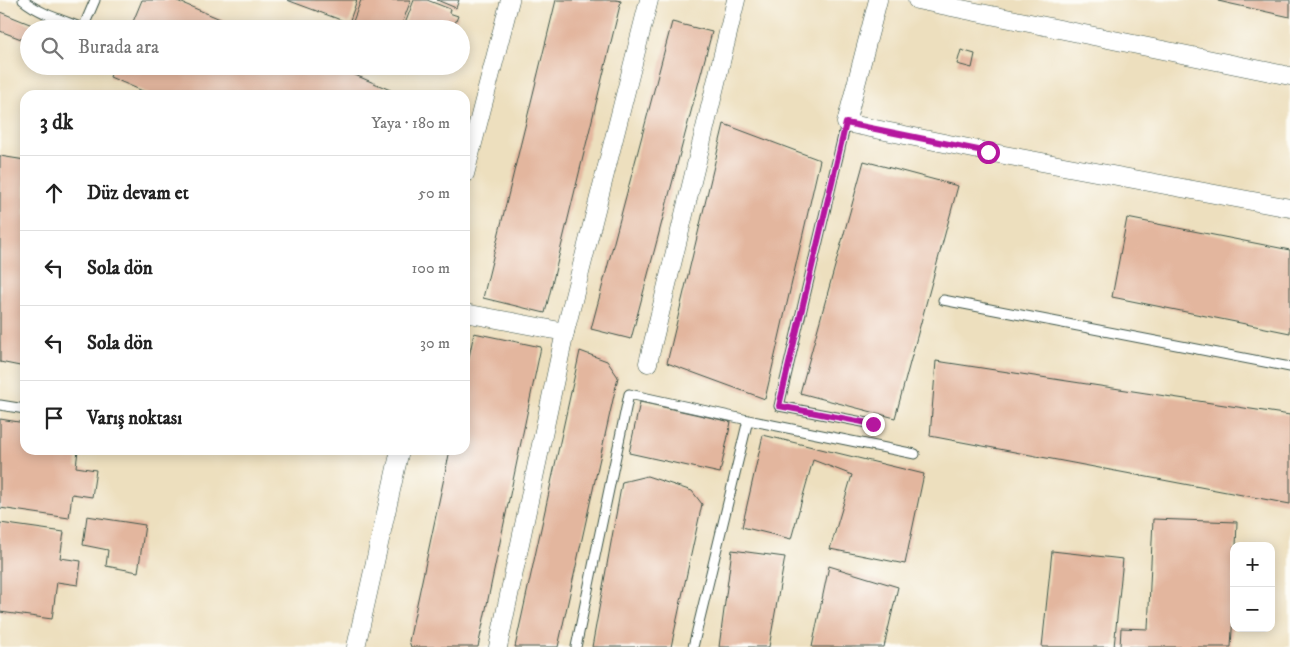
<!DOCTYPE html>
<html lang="tr">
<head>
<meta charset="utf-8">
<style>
  :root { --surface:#fff; --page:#f6f6f6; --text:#222; --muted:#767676; --line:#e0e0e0 }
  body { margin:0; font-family:"IM FELL DW Pica",serif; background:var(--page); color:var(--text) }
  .controls { position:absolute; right:15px; bottom:15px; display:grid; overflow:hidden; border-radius:10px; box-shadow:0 2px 12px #0003 }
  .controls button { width:45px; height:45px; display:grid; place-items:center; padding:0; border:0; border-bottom:1px solid var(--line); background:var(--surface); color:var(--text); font:25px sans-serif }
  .stop { position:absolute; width:15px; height:15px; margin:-11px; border:4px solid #b5179e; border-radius:50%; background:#fff }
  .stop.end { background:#b5179e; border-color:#fff; box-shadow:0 1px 5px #0008 }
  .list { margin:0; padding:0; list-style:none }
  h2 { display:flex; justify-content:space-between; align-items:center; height:65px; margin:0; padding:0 20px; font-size:21px }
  h2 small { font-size:16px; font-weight:400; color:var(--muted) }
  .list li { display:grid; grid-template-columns:32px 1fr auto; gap:15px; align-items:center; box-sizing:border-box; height:75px; padding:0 20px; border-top:1px solid var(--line) }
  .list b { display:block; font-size:19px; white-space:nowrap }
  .list em { font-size:16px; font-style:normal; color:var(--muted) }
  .icon { flex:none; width:28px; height:28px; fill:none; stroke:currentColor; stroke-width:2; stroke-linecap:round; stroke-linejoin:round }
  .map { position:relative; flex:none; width:1290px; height:647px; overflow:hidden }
  .search { position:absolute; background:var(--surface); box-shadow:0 2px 12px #0003; left:20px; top:20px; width:450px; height:55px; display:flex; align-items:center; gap:12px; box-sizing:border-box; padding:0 18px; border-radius:28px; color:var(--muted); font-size:19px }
  .panel { position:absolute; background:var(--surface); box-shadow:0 2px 12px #0003; left:20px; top:90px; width:450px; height:365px; border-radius:15px }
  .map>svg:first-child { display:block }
  .building { fill:#e3b69e }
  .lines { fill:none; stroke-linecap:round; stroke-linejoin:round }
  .lane-casing { stroke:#3e5549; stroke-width:11 }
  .street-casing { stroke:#3e5549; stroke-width:19 }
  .lane { stroke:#fff; stroke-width:9 }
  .street { stroke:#fff; stroke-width:18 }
  .route { stroke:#b5179e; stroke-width:6 }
</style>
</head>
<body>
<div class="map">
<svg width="1290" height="647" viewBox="0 0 1290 647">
  <rect width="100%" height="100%" fill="#fdfcf7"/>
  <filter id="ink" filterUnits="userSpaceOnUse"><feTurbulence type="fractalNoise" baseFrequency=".02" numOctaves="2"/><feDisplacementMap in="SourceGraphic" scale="10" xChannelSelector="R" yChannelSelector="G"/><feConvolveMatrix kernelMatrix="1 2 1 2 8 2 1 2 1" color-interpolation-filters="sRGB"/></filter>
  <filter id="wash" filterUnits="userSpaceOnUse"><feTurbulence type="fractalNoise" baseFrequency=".0096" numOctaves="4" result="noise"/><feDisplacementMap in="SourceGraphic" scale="20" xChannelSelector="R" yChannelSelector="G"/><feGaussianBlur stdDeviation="1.12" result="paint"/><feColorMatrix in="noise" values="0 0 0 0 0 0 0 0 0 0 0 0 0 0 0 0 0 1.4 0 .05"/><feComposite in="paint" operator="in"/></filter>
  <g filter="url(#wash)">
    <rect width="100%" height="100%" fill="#eddfbe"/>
    <g id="blocks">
      <!-- building -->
      <g class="building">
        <path d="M 142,0 L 175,0 L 244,29 L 130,29 Z"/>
        <path d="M 287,0 L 357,0 L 349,23 Z"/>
        <path d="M 361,0 L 411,0 L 400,29 L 365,29 L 352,24 Z"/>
        <path d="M 414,0 L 427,0 L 450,9 L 449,13 L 458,16 L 453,29 L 403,29 Z"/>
        <path d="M 437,0 L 459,0 L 456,8 Z"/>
        <path d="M 556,0 L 616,0 L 621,1 L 545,313 L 483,298 Z"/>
        <path d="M 1218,0 L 1290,0 L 1290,17 L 1218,1 Z"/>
        <path d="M 0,12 L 42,29 L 29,29 L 29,42 L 0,31 Z"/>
        <path d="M 672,22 L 712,32 L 631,339 L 591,329 Z"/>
        <path d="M 961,50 L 975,54 L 972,68 L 957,64 Z"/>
        <path d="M 114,66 L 334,66 L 402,95 L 152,95 L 110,77 Z"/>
        <path d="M 724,124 L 820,160 L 765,399 L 667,363 Z"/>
        <path d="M 0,156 L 25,160 L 25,367 L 0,362 Z"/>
        <path d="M 864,161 L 958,186 L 895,418 L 800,393 Z"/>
        <path d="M 1127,218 L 1290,250 L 1290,333 L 1112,297 Z"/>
        <path d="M 474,333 L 541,347 L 478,647 L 411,647 L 409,641 L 450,450 L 465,450 L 465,376 Z"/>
        <path d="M 580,351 L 607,361 L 618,377 L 558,647 L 515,647 Z"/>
        <path d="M 936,361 L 1290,415 L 1290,504 L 930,436 Z"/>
        <path d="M 640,402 L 731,422 L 720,473 L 629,453 Z"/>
        <path d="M 0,419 L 25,423 L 25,450 L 78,450 L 76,467 L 96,470 L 92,497 L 72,494 L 69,518 L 0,508 Z"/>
        <path d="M 763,435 L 924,474 L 905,564 L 830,549 L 852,475 L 813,460 L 791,539 L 742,527 Z"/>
        <path d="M 647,476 L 692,491 L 702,504 L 671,647 L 592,647 L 622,482 Z"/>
        <path d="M 87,516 L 145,525 L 138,572 L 106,566 L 108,550 L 83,545 Z"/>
        <path d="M 1153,519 L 1237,522 L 1236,546 L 1234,546 L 1234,597 L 1231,647 L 1120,647 L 1121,628 L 1148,629 Z"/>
        <path d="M 0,523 L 64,532 L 60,558 L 81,561 L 78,585 L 57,582 L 52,619 L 0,612 Z"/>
        <path d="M 732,550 L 785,557 L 769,647 L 719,647 Z"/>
        <path d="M 1052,551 L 1123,559 L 1114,647 L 1042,647 Z"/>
        <path d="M 829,566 L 898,587 L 884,647 L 812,647 Z"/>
      </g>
    </g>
  </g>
  <g filter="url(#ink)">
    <use href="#blocks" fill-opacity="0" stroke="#3e5549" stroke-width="1"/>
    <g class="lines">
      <!-- lane casing -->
      <g class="lane-casing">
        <g id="lane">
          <path d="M 23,0 C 40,14 63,20 83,28 L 95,0"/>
          <path d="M 846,123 L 779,406 L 873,424"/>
          <path d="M 943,300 L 1290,367"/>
          <path d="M 0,405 L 25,409"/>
          <path d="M 576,647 L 629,394 L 748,420 L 915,454"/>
          <path d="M 693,647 L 748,420"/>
        </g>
      </g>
      <!-- street casing -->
      <g class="street-casing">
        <g id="street">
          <path d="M 878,0 L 846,123 L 988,152 L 1290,208"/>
          <path d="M 917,0 L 1290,76"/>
          <path d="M 465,174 L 510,0"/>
          <path d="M 465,313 L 565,332"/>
          <path d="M 648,363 L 736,0"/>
          <path d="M 356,647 L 400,450"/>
          <path d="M 498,647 L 565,332 L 649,0"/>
        </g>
      </g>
      <!-- lane -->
      <use href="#lane" class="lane"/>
      <!-- street -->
      <use href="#street" class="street"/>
    </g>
  </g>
  <g class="lines" filter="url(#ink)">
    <!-- route -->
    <path class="route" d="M 873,424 L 779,406 L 846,123 L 988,152"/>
  </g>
</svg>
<div class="controls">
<button>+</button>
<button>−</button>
</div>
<div class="stop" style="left:988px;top:152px"></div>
<div class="stop end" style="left:873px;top:424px"></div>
<div class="search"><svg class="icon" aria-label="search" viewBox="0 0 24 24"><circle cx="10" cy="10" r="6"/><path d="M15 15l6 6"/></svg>Burada ara</div>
<section class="panel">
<h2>3 dk<small>Yaya · 180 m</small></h2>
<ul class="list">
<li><svg class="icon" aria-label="ahead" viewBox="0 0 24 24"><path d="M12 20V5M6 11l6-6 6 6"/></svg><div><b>Düz devam et</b></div><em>50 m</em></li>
<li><svg class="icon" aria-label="left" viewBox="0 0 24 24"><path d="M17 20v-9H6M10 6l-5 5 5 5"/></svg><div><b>Sola dön</b></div><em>100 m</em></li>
<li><svg class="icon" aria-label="left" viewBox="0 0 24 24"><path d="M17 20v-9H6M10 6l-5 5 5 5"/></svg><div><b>Sola dön</b></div><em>30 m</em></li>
<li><svg class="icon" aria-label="arrive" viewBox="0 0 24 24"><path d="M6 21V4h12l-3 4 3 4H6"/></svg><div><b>Varış noktası</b></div></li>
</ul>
</section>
</div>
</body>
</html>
